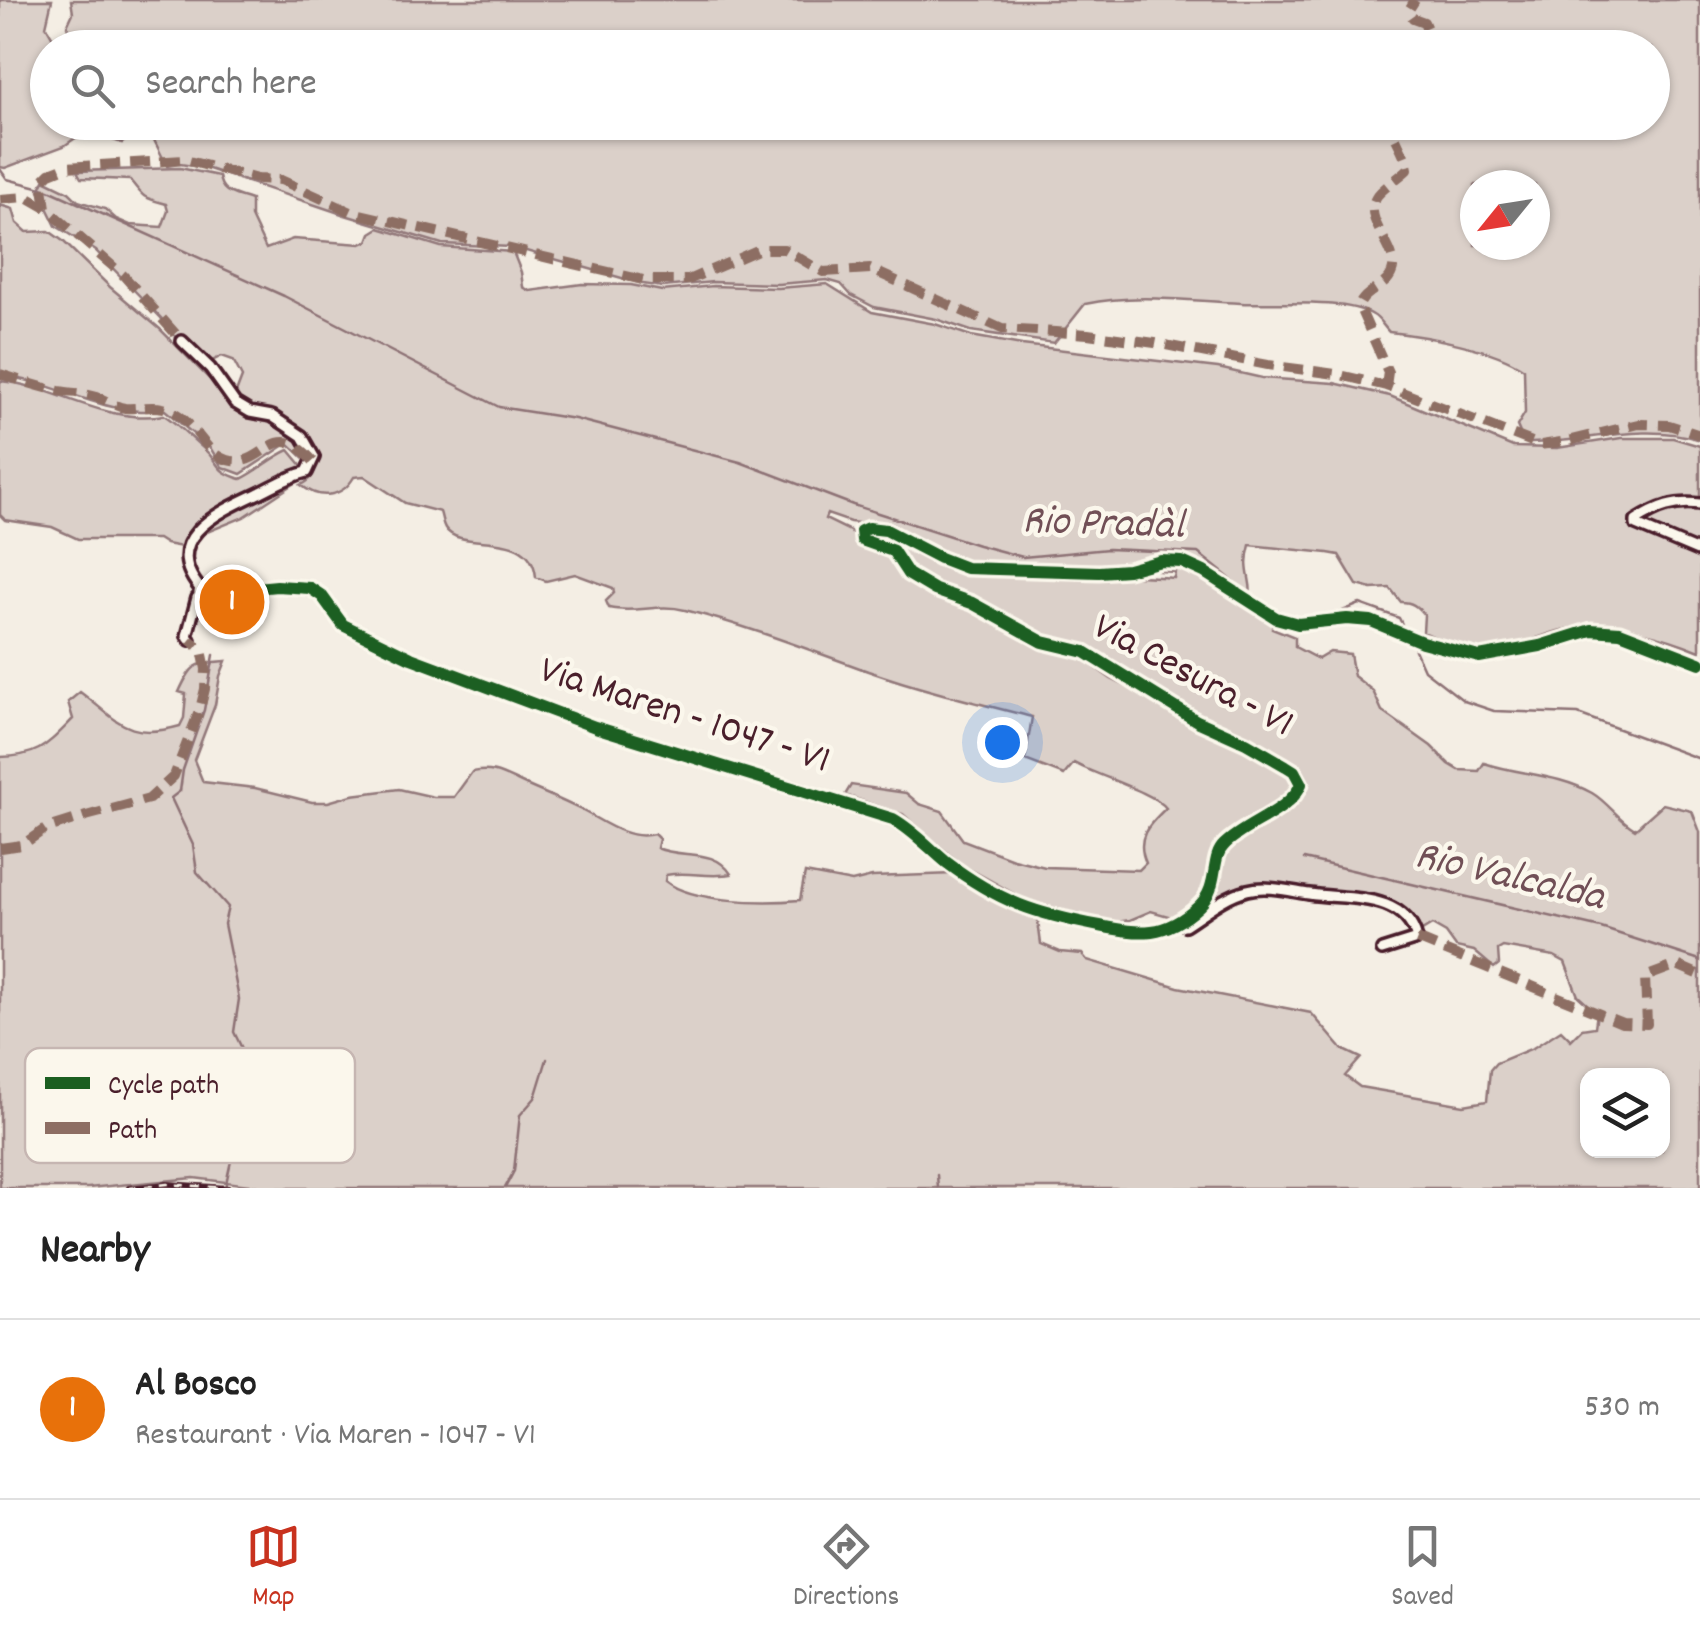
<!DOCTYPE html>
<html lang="en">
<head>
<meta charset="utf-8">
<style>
  :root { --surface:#fff; --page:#f6f6f6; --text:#222; --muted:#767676; --line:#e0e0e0; --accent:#c8321e }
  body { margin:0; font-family:Dekko,sans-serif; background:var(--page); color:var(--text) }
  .controls { position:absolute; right:30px; bottom:30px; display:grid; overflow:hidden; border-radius:20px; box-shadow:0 2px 8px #0004 }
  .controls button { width:90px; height:90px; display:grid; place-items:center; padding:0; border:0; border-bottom:2px solid var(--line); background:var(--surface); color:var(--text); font:50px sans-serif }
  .compass { position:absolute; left:1460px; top:170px; width:90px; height:90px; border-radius:50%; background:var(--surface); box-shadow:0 2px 8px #0004; rotate:240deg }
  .you { position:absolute; left:1002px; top:742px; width:35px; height:35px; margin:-25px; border:8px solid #fff; border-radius:50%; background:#1a73e8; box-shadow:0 0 0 15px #1a73e833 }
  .badge { display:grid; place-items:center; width:65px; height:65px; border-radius:50%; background:var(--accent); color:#fff; font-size:32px; font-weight:700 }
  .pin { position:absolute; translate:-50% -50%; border:5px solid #fff; box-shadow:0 2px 10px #0006 }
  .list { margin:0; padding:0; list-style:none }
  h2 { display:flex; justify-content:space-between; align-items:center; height:130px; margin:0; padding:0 40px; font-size:42px }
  h2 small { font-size:32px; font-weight:400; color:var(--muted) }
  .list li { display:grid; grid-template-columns:65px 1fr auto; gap:30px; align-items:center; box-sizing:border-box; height:180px; padding:0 40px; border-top:2px solid var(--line) }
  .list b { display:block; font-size:38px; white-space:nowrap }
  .list p { margin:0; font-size:32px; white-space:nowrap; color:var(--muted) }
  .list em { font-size:32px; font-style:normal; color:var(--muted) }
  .icon { flex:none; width:55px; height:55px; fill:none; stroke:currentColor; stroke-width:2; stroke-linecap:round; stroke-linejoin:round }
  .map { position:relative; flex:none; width:1700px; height:1188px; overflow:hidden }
  .search { position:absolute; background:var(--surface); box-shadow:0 2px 8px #0004; left:30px; right:30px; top:30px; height:110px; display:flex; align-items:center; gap:25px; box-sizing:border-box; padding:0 35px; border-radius:55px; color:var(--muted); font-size:38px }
  .sheet { height:310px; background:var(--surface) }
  nav { display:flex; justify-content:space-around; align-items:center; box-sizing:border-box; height:140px; border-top:2px solid var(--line); background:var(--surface); font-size:28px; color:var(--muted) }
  nav a { display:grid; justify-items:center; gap:5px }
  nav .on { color:var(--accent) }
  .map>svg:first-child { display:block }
  .green { fill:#dbd0c9; stroke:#92787a; stroke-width:2.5; fill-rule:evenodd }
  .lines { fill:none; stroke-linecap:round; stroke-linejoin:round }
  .stream { stroke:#8d7174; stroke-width:2.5 }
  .street-casing { stroke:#4a1f2b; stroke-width:16 }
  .street { stroke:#fbf7ec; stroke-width:9 }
  .rail-casing { stroke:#4a1f2b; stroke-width:6 }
  .rail { stroke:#fbf7ec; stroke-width:2.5; stroke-dasharray:8; stroke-linecap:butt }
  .quiet { stroke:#8d6e63; stroke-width:10; stroke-dasharray:20 10; stroke-linecap:butt }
  .cycleway-casing { stroke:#fbf7ec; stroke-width:19 }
  .cycleway { stroke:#1b5e20; stroke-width:12 }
  .labels { text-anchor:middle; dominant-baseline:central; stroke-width:9; stroke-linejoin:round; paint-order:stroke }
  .street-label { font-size:40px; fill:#4a1f2b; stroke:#fbf7ec }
  .water-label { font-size:42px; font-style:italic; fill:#714f56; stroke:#fbf7ec }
  .key { fill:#fbf7ec; stroke:#c6b6b2; stroke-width:2.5 }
  .key-label { font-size:28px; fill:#4a1f2b }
</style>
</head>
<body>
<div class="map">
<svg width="1700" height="1188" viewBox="0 0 1700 1188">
  <rect width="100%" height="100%" fill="#f4eee4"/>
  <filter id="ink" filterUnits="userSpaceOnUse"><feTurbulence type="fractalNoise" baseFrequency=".01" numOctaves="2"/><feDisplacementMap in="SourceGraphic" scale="20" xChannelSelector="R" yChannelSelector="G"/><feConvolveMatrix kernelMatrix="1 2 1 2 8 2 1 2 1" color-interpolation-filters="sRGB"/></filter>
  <g filter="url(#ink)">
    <!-- green -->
    <g class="green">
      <path d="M 0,0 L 52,0 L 46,26 L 58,47 L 48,48 L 48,122 L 84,123 L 87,130 L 64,146 L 5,168 L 0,167 Z"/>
      <path d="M 71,0 L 1700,0 L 1700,440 C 1645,422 1587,442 1531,443 L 1523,440 L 1517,426 L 1525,413 L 1524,369 C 1494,348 1426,336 1389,332 C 1384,327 1379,318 1373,315 C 1344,298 1275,305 1241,303 C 1188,301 1138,293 1085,304 L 1054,343 L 971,331 L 936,319 L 874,307 L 851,295 L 841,284 L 827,280 L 778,284 L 713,282 L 663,287 L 643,284 L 512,247 L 442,244 L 345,215 L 206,168 L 180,164 L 167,166 L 150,132 L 135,133 L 122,143 L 113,140 L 100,123 L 1652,122 L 1652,48 L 76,48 L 67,26 L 73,13 ZM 1475,185 L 1535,185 L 1535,245 L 1475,245 Z"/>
      <path d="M 180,168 L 219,176 C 221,195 236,194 251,200 L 251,217 L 266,249 L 293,239 L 361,244 L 368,241 L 371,233 L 379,228 L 441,247 L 513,252 L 521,272 L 523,287 L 530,291 L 582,284 L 631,285 L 662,291 L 713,286 L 778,288 L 827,284 L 872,312 L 935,324 L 971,336 L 1022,345 L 1218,368 L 1262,378 L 1334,383 L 1390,396 L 1513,447 L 1557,448 L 1621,438 L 1673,438 L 1700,446 L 1700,500 C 1678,498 1657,502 1638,514 L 1633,527 L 1700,554 L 1700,651 C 1661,635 1614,623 1571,628 C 1551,631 1532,641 1512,646 C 1479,655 1453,645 1423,632 L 1424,615 C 1417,606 1412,602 1401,602 L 1390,588 L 1372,589 L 1357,585 L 1339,555 L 1328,553 L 1250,545 C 1242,573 1254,580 1250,600 L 1218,577 L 1161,557 L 1113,568 L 968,564 L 943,555 L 887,526 L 850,522 L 827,514 L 825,519 L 850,531 L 860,545 L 889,554 L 917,586 L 969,606 L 1041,645 L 1081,658 L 1111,679 L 1285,768 L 1295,781 L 1295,789 C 1276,812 1244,818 1224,841 C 1219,846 1218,855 1216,863 C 1209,889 1200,905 1175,918 L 1151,911 L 1130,920 L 1109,923 L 1024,899 L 961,864 L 903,814 L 845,795 L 851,785 L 906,793 L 919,804 L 942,811 L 963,840 L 1013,859 L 1045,867 L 1139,870 L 1146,863 C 1135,838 1148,825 1166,808 C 1155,793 1095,775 1074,763 L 1064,775 L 1025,760 L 1032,717 C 977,703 922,690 868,671 C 807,649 748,626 685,610 C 658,603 635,614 609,608 L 606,601 L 614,593 L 613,588 L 575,574 L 546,581 L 536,577 C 531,524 461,554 445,528 C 442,523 442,517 440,512 L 405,503 L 364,476 L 354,477 C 342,498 319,500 301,485 C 317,478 318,464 313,448 L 234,398 L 242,377 L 233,360 L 222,356 L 210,362 L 199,352 L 185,349 L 161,318 L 96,251 L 56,226 L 39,191 L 44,180 L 69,192 L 78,201 L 105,209 L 116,219 L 130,225 L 162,227 L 168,211 L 166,204 C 142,197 145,199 130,180 L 81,178 L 77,171 Z"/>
      <path d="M 0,205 L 13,209 L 17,223 L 27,232 L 49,231 L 63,241 L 110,287 L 160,329 L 243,413 C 252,420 257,420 267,422 C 283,426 298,438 309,450 L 309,463 L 288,443 L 241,474 L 222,467 L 211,449 L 165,410 C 104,418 58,381 0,376 Z"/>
      <path d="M 0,381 C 56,386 106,425 164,415 C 179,425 190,437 203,448 C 221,463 213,471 241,479 C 258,471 271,458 289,450 L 309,474 L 244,517 L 202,534 L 187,548 L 166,544 L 158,539 L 78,539 L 52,527 L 5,520 L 0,515 Z"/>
      <path d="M 1677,506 L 1700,506 L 1700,547 L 1640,523 Z"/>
      <path d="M 866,532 C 903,535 932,561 967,571 C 988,577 1014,574 1036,574 C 1084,575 1128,575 1174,578 L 1175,572 L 1143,570 C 1194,552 1232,601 1273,622 L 1272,628 L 1295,637 L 1295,647 L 1318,659 L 1330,652 L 1350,654 L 1354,676 L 1373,691 L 1382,711 L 1431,746 L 1449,764 L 1459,770 L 1479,771 L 1484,763 C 1521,775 1558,774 1592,793 C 1609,803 1618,820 1635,829 L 1663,804 L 1692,811 L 1700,832 L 1700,1188 L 273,1188 L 194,1178 L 88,1188 L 0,1188 L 0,757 C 39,756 46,746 73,719 L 68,702 L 80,692 C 119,721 127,741 180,726 L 184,718 L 186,694 L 179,692 C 193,662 194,664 226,661 L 220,676 L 215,705 L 194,760 L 203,782 L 255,788 L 312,802 L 328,802 L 352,795 L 399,789 L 434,797 L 454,797 L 472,772 C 491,768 500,773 517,781 C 538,791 560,799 581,810 C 603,821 627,841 654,834 L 659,839 L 657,848 C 682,859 714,847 731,874 C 708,878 688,871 666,875 L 665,881 C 693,903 765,903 800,900 L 805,873 L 852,882 L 872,877 L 954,874 L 977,889 L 1037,914 L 1041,944 L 1060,952 L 1082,954 L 1087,960 L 1178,987 L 1311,1013 L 1342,1049 L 1361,1058 L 1345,1076 L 1360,1087 L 1464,1105 L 1487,1101 L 1490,1070 L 1496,1063 L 1533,1048 L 1561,1030 L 1571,1040 L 1582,1029 L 1595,1027 L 1597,1013 L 1578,996 L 1565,962 L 1554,956 L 1503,947 L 1498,950 L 1499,964 L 1494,968 L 1474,951 L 1456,947 L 1446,933 L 1432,925 L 1417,934 L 1412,925 L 1371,905 L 1255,888 L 1204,907 C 1208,901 1214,895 1217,887 C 1221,876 1217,860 1225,850 C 1244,824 1325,807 1297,768 L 1198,718 L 1087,649 L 1043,638 L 972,599 L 936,586 L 917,575 L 894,547 L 873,542 L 864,536 ZM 1588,1076 L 1662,1076 L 1662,1150 L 1588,1150 Z"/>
    </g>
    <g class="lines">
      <!-- stream -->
      <g class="stream">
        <path d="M 0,169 L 7,179 L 49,190 L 284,296 L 499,407 L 575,419 L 740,462 L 853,505 L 978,545 L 1023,557 L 1108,549 L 1198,553 L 1261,603 L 1292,616 L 1330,616 L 1360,604 L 1399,618 L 1406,632"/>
        <path d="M 1412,643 L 1424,670 L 1464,701 L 1494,711 L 1578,714 L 1700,759"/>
        <path d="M 214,655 L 204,710 L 183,770 L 180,791 L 171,798 L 193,845 L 197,872 L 228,907 L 224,924 L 239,999 L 234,1032 L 251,1067 L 257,1097 L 233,1152 L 225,1188"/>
        <path d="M 1304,859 L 1601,928 L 1700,960"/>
        <path d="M 937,1175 L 938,1188"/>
        <path d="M 505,1188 L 514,1171 L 520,1115 L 535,1098 L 547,1059"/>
      </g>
      <!-- street casing -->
      <g class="street-casing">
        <g id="street">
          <path d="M 182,341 L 210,368 L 235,403 L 250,412 L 272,416 L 302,436 L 314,457 L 307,472 C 289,476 274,486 257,494 C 216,513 156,541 204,593"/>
          <path d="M 1700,504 C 1674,501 1658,507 1636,521 L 1636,525 L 1700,552"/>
          <path d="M 204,593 L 277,586 L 310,588 L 322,596 L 343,625 L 411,658 L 595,727 L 893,819 C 914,831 928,847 946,862 C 999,902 1036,914 1100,926 C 1140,934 1165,938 1199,906 C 1220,886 1210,858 1224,845 C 1245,823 1290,812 1301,784 L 1294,771 L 1286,766 L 1246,743 L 1197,721 L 1085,652 L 1043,642 L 972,603 L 935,590 L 908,574 L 893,551 L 862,540 L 861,531 L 868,528 L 886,530 L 940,558 L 966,568 L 1099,572 L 1128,570 L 1161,561 L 1182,562 L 1204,572 L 1276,618 L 1298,624 L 1347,619 L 1371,621 L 1422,642 L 1479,657 L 1540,646 L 1591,630 L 1620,632 L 1700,663"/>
          <path d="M 190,640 L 187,636 L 197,598 L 204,593"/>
          <path d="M 1179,920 L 1185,925 C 1204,913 1224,896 1247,890 C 1267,885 1289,891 1309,894 C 1348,900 1405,892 1417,939 L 1382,950"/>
        </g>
      </g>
      <!-- street -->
      <use href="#street" class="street"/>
      <!-- rail casing -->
      <g class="rail-casing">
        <path id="rail" d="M 129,1188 L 167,1184 L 228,1188"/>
      </g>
      <!-- rail -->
      <use href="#rail" class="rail"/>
      <!-- quiet -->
      <g class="quiet">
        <path d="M 1406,48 L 1427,29 L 1424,22 L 1413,18 L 1408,11 L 1415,0"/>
        <path d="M 0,199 L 27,197 L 46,208 L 124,276 L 182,341"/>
        <path d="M 46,208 L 42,181 L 50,173 L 65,167 L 185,160 L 257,179 L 281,180 L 351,212 L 643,280 L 688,280 L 760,249 L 784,249 L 823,272 L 870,269 L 1002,329 L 1088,334 L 1155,343 L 1268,365 L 1336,374 L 1386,386 L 1540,445 L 1568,441 L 1639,424 L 1669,425 L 1700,435"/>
        <path d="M 0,374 C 19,380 39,387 59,391 C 71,393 85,393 97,397 C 106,400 116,407 125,408 C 138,409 151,405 163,408 C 195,416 202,453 227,460 C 266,471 272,413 314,462"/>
        <path d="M 1386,386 L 1388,372 L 1359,306 C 1365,289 1387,288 1392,272 C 1401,248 1360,221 1377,196 C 1385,186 1399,178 1408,169 C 1405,152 1394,139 1390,122"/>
        <path d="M 0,848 L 22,845 L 45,829 L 86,816 L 149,799 L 174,776 L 200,709 L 205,689 L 206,669 L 202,650 L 190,640"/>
        <path d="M 1417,939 L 1622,1023 L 1647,1024 L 1645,977 L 1677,965 L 1700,975"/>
      </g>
      <!-- cycleway casing -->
      <g class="cycleway-casing">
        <path id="cycleway" d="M 204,593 L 277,586 L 310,588 L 322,596 L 343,625 L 411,658 L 595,727 L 893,819 C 914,831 928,847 946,862 C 999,902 1036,914 1100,926 C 1140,934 1165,938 1199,906 C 1220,886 1210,858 1224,845 C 1245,823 1290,812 1301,784 L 1294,771 L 1286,766 L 1246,743 L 1197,721 L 1085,652 L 1043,642 L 972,603 L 935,590 L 908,574 L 893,551 L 862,540 L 861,531 L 868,528 L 886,530 L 940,558 L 966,568 L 1099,572 L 1128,570 L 1161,561 L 1182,562 L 1204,572 L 1276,618 L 1298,624 L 1347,619 L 1371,621 L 1422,642 L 1479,657 L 1540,646 L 1591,630 L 1620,632 L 1700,663"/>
      </g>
      <!-- cycleway -->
      <use href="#cycleway" class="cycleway"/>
    </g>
  </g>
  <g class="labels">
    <!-- street labels -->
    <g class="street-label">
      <text transform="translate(1192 678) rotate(28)">Via Cesura - V1</text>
      <text transform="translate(684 718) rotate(18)">Via Maren - 1047 - V1</text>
    </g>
    <!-- water labels -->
    <g class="water-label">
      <text transform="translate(1103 526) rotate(2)">Rio Pradàl</text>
      <text transform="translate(1509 879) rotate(13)">Rio Valcalda</text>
    </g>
  </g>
  <!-- legend -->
  <rect x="25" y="1048" width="330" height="115" rx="15" class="key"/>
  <rect x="45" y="1077" width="45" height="12" fill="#1b5e20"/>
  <rect x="45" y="1122" width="45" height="12" fill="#8d6e63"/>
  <g class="key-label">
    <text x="108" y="1093">Cycle path</text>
    <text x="108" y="1138">Path</text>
  </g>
</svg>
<div class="controls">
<button><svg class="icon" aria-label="layers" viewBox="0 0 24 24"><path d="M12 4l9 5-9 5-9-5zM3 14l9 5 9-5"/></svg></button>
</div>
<svg class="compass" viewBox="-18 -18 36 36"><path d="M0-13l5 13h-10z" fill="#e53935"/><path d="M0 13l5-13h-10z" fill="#767676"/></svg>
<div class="you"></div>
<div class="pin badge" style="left:232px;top:602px;background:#e8710a">1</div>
<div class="search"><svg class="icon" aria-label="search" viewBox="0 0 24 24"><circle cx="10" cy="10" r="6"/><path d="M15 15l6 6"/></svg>Search here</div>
</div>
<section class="sheet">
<h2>Nearby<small></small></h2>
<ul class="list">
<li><span class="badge" style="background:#e8710a">1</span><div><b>Al Bosco</b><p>Restaurant · Via Maren - 1047 - V1</p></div><em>530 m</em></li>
</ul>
</section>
<nav>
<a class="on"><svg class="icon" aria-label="map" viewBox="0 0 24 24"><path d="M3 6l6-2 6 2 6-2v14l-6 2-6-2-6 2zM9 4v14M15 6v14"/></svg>Map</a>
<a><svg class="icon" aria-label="directions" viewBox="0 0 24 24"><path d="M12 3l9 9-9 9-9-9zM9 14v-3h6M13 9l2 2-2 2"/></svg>Directions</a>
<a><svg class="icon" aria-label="saved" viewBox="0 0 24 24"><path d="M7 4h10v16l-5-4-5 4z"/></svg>Saved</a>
</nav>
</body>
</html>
